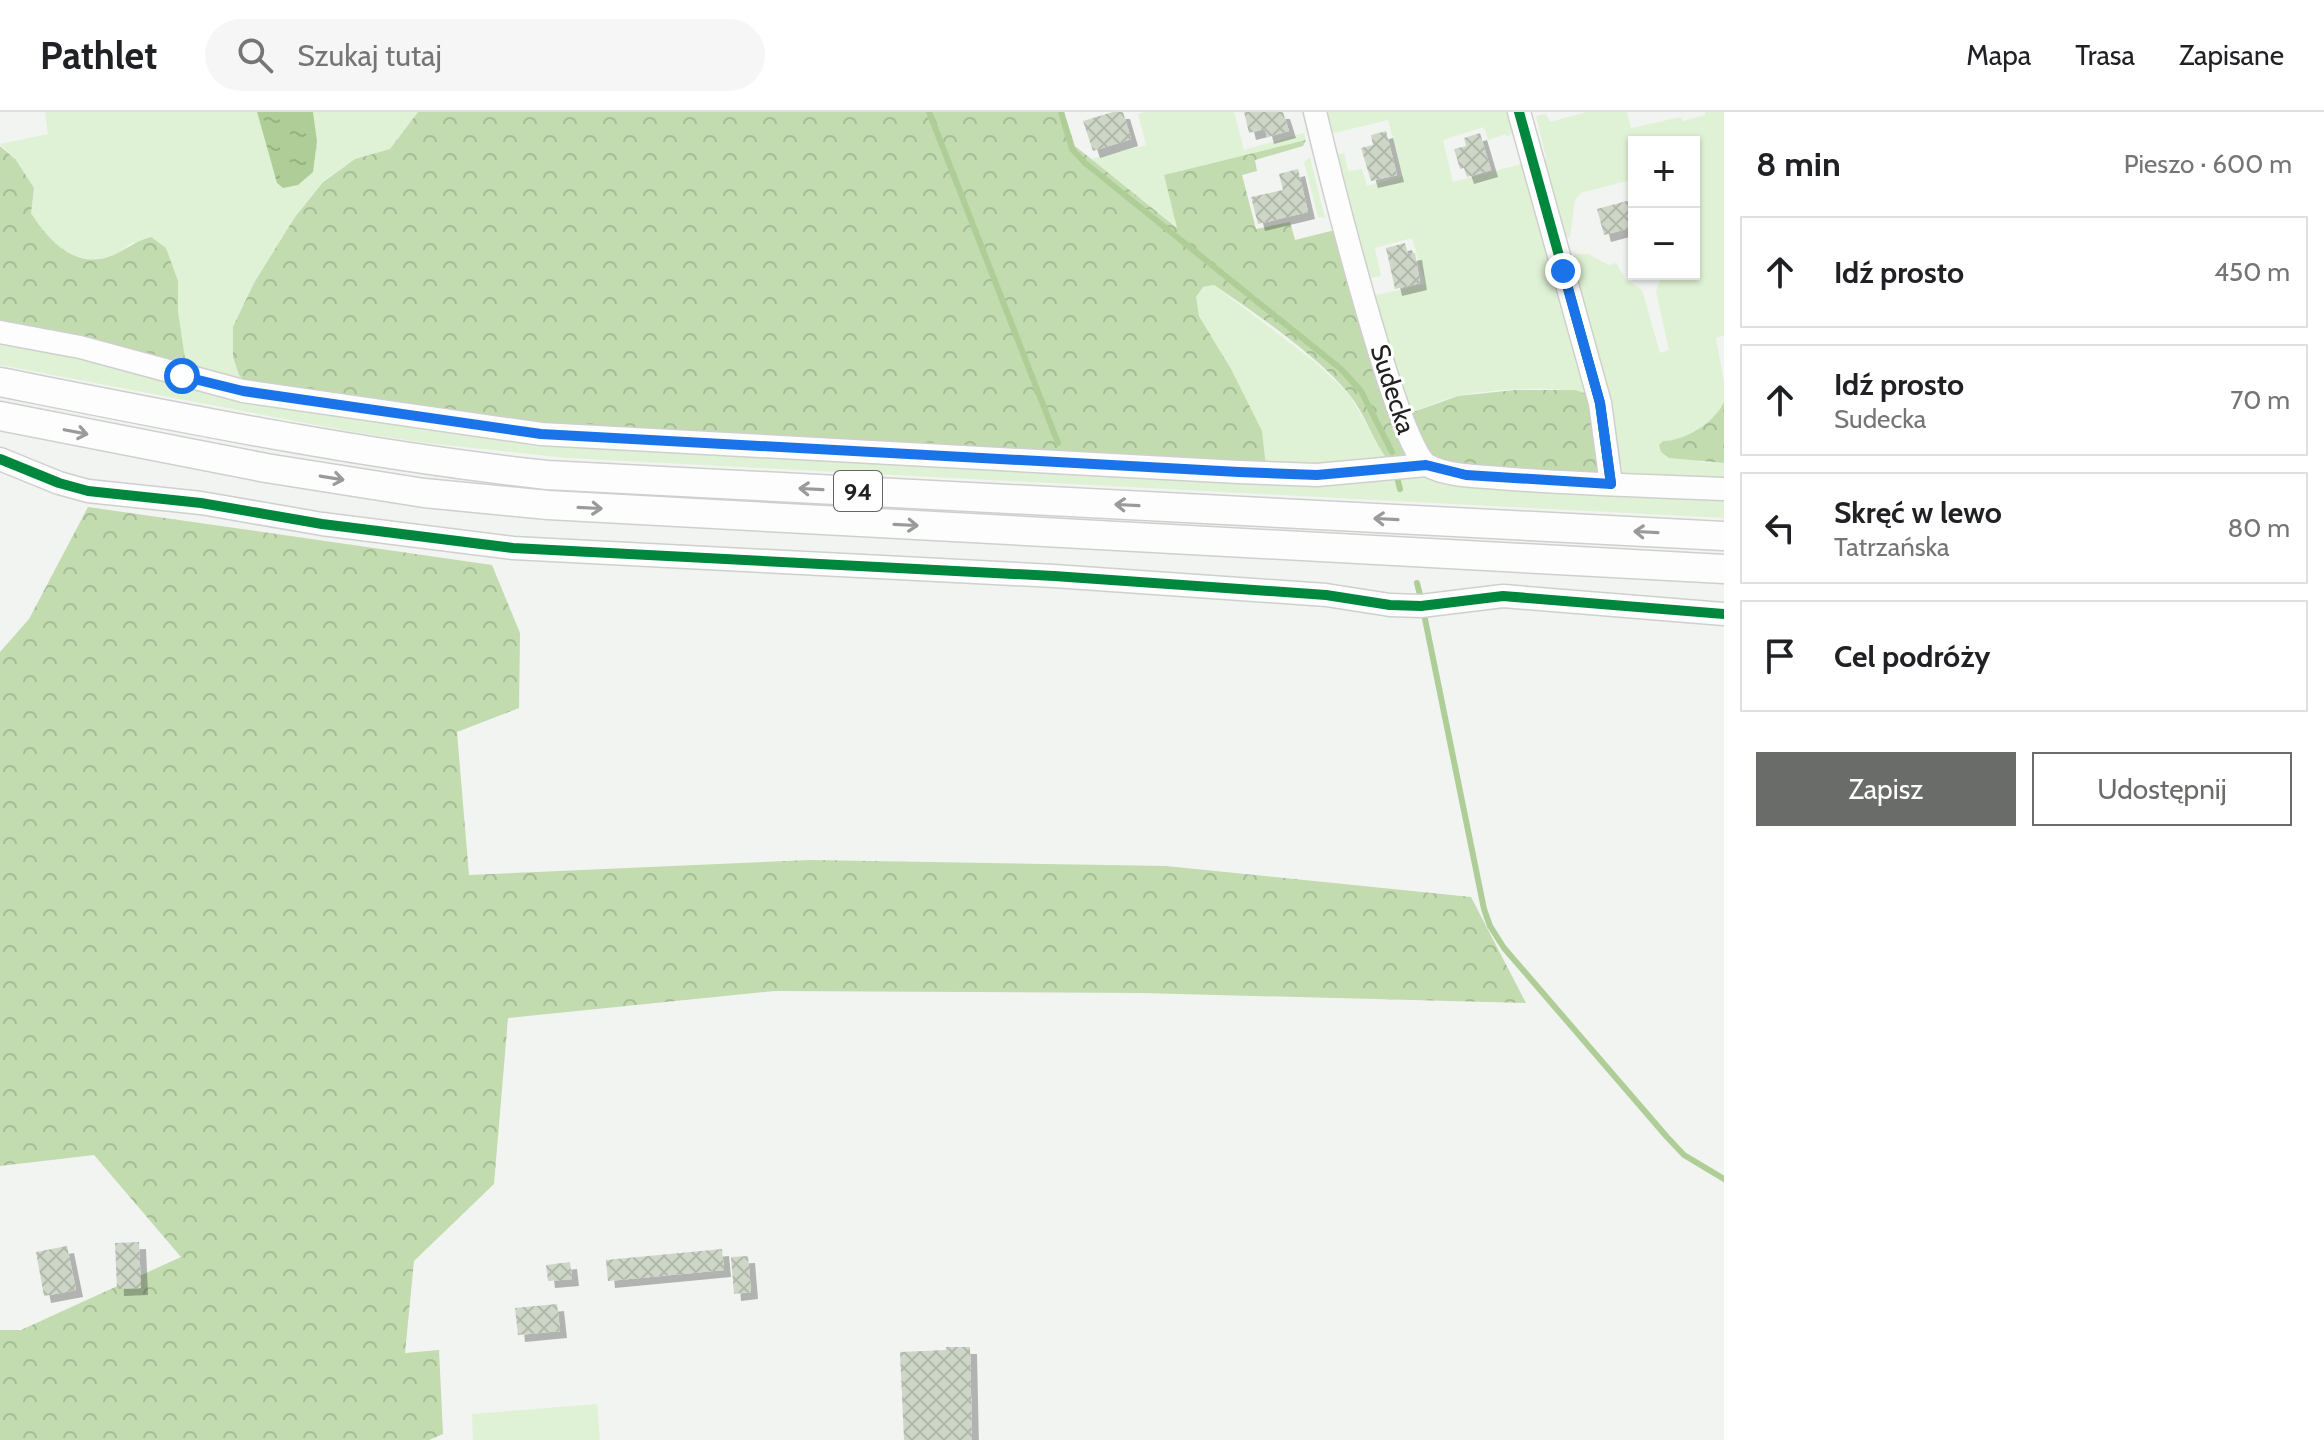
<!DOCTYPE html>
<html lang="pl">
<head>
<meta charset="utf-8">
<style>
  :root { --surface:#fff; --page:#f6f6f6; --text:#202124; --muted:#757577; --line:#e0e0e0; --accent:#6a6c69 }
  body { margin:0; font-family:Cabin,sans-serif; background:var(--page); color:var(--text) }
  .controls { position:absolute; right:24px; top:24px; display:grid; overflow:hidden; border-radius:0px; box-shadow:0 2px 6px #0004 }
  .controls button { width:72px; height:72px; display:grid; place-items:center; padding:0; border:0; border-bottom:2px solid var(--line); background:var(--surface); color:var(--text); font:40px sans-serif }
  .stop { position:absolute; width:24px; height:24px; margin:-18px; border:6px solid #1a73e8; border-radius:50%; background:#fff }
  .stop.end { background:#1a73e8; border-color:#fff; box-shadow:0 2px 8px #0008 }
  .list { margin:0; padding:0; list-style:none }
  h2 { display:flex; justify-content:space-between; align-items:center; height:104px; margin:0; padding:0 32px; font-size:34px }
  h2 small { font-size:26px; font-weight:400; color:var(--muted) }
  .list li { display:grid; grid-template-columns:52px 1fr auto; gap:24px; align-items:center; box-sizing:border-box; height:112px; margin:0 16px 16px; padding:0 16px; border:2px solid var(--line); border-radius:0px }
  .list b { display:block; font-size:30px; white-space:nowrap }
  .list p { margin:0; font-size:26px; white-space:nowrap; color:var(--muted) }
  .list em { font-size:26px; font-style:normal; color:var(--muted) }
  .actions { display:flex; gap:16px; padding:24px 32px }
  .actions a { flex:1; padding:18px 0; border:2px solid var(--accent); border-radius:0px; text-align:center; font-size:28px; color:var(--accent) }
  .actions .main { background:var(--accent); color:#fff }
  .icon { flex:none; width:44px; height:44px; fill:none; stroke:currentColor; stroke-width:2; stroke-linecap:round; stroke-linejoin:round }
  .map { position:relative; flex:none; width:1724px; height:1328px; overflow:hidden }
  header { display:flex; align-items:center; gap:48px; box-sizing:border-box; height:112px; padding:0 40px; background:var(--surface); border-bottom:2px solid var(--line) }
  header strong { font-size:38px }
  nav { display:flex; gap:44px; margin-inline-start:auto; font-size:28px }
  .search { width:560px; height:72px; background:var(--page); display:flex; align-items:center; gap:20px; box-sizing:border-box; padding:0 28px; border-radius:44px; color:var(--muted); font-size:30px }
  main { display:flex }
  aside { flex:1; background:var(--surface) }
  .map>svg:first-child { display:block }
  .green { fill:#e0f2d5 }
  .forest { fill:url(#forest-crowns) }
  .water { fill:url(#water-ripples) }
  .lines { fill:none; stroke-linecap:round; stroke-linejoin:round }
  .stream { stroke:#afce97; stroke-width:6 }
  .building { fill:url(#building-cross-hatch); filter:url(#shadow) }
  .minor-casing { stroke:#ced0cd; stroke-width:25 }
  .major-casing { stroke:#ced0cd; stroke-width:31 }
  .minor { stroke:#fdfdfd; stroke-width:22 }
  .major { stroke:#fdfdfd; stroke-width:28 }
  .cycleway-casing { stroke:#fff; stroke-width:15 }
  .cycleway { stroke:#00873e; stroke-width:10 }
  .oneway { stroke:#9a9a9a }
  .route { stroke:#1a73e8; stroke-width:10 }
  .labels { text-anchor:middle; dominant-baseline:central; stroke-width:6; stroke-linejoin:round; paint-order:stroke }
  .shield { fill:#fff; stroke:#646463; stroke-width:2 }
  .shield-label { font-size:24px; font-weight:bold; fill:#212220 }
  .street-label { font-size:26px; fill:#212220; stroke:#fff }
</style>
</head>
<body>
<header>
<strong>Pathlet</strong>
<div class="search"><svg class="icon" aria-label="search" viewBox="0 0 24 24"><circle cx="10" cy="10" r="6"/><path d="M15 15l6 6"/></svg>Szukaj tutaj</div>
<nav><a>Mapa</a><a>Trasa</a><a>Zapisane</a></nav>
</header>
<main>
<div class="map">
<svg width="1724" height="1328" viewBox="0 0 1724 1328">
  <defs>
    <pattern id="forest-crowns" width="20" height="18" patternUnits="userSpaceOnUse" patternTransform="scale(2)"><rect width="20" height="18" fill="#c2dbaf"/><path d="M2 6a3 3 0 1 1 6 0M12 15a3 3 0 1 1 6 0" fill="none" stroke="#a6bc96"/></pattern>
    <pattern id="water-ripples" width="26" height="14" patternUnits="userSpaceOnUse" patternTransform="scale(2)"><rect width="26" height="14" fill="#afce97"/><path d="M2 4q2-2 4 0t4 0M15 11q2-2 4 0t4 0" fill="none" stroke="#96b182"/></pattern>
    <pattern id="building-cross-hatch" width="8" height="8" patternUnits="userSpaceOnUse" patternTransform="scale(2)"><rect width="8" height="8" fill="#ced7c7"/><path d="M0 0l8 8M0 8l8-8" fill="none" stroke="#b1b8ab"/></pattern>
    <filter id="shadow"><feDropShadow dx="7" dy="7" stdDeviation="0" flood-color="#0004"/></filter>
  </defs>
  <rect width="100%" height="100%" fill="#f2f4f1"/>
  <!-- green -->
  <g class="green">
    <path d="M 45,0 L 257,0 L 277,71 L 317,29 L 313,0 L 418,0 L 390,37 L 355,47 L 323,69 L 295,105 L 233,215 L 233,245 L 239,263 L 250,274 L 187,260 L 178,199 L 178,169 L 133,130 C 126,135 118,142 110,144 C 74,157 48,128 31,101 L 34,76 L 16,48 L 0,32 L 48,22 Z"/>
    <path d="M 1145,0 L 1234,0 L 1244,38 L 1304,21 L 1306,28 L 1165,63 L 1179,117 L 1091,47 L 1146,33 L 1138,2 Z"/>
    <path d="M 1325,0 L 1512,0 L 1517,18 L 1507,25 L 1506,22 L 1488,28 L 1484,15 L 1443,28 L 1453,70 L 1525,51 L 1588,282 C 1559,273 1489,277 1458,284 C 1440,288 1422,297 1405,303 L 1368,185 L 1425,172 L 1412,126 L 1375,136 L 1381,164 L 1366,167 L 1335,43 L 1344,41 L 1348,59 L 1362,57 L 1367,74 L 1403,64 L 1388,8 L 1330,22 Z"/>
    <path d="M 1586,0 L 1627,0 L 1631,16 L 1681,5 L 1683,9 L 1705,3 L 1705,0 L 1724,0 L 1724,223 L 1716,226 L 1724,270 L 1724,294 C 1709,311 1686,329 1663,329 L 1700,350 L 1724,351 L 1724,373 L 1628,366 L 1622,362 L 1568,152 L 1575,142 L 1588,142 L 1609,153 L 1616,151 L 1625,166 L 1642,178 L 1660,241 L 1669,238 L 1656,179 L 1662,162 L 1694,162 L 1694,30 L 1634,30 L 1634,67 L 1581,81 L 1575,88 L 1570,125 L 1560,127 L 1542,48 L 1546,45 L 1536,4 L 1546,2 L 1550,10 Z"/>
    <path d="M 1310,45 L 1325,106 L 1318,105 L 1304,50 Z"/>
    <path d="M 1214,173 L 1315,250 L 1348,281 L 1390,351 L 1266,355 L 1231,257 L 1199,204 L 1195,185 L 1203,175 Z"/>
    <path d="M 0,224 L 289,292 L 1415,359 L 1724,383 L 1724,406 L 567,346 L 426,331 L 348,319 L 0,253 Z"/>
    <path d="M 597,1292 L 600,1328 L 473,1328 L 472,1302 Z"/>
  </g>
  <!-- forest -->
  <g class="forest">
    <path d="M 418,0 L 1064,0 L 1075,34 L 1177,116 L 1164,63 L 1306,28 L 1303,34 L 1255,48 L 1257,59 L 1242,63 L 1256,117 L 1290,110 L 1295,128 L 1335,118 L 1406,338 L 1406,348 L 1390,351 C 1373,330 1366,303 1349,282 C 1319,245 1254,200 1214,173 L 1203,175 L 1196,185 L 1199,204 L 1231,257 L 1262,319 L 1266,355 L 556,318 L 250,274 L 239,263 L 233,245 L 233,215 L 254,171 L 295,105 L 323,70 L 355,47 L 390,37 Z"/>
    <path d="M 0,34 L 16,48 L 34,76 L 31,101 C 48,128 75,158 111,144 C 126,138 133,130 151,125 L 166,136 L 178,169 L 178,199 L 187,260 L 0,214 Z"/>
    <path d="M 1515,278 L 1575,278 L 1588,282 L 1602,357 L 1597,364 L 1435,350 L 1405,303 L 1458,284 Z"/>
    <path d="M 1724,290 L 1724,351 L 1669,346 L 1661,340 L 1659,333 L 1663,329 C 1685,329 1715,310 1724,290 Z"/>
    <path d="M 88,395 L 492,453 L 520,521 L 519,596 L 457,620 L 469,763 L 810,748 L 1166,754 L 1471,785 L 1526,891 L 1142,881 L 775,879 L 508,906 L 494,1072 L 414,1149 L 405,1241 L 439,1238 L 443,1322 L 429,1328 L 0,1328 L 0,1218 L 21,1218 L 181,1145 L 94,1043 L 0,1054 L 0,540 L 29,507 Z"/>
  </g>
  <!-- water -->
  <path class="water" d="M 257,0 L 313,0 L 317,29 L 313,60 L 298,73 L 283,76 L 277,71 Z"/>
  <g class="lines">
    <!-- stream -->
    <g class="stream">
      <path d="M 929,0 L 1058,331"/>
      <path d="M 1061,0 L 1072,37 L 1085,51 L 1341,257 L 1361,279 L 1392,340"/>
      <path d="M 1397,365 L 1400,377"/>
      <path d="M 1417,471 L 1420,483"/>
      <path d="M 1425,507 L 1484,797 L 1490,814 L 1504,836 L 1667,1025 L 1684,1043 L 1724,1067"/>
    </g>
  </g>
  <!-- building -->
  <g class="building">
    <path d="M 1113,0 L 1123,0 L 1131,27 L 1093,39 L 1083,9 Z"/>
    <path d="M 1244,0 L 1283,0 L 1289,19 L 1267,25 L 1265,17 L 1249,21 Z"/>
    <path d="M 1386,19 L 1397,63 L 1371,69 L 1361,36 L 1373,33 L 1371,23 Z"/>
    <path d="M 1480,21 L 1491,58 L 1467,65 L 1464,56 L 1460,57 L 1454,37 L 1466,34 L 1464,26 Z"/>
    <path d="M 1298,57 L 1308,100 L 1258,112 L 1251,85 L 1283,78 L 1279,62 Z"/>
    <path d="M 1634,87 L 1634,115 L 1604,123 L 1597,97 Z"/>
    <path d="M 1405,131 L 1408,142 L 1415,141 L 1420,171 L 1395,177 L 1386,136 Z"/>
    <path d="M 139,1130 L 141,1176 L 117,1177 L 115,1131 Z"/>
    <path d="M 67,1134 L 76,1178 L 44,1184 L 36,1140 Z"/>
    <path d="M 722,1137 L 724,1158 L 608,1169 L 606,1148 Z"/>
    <path d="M 748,1144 L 751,1180 L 734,1182 L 731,1145 Z"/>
    <path d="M 570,1150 L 572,1167 L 548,1169 L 546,1153 Z"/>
    <path d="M 557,1192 L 560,1219 L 518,1223 L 515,1196 Z"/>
    <path d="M 946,1235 L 970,1235 L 972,1328 L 904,1328 L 900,1240 L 946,1238 Z"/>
  </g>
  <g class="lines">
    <!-- minor casing -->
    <g class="minor-casing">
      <g id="minor">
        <path d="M 1315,0 C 1327,50 1397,335 1427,353 C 1446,364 1477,364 1499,366 C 1573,372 1649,374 1724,377"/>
        <path d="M 1519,0 L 1600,291 L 1611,372"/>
        <path d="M 0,220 L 80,235 L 243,279 L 541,322 L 1239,360 L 1317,363 L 1426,353"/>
        <path d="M 0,347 L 59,371 L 88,379 L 201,391 L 322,412 L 513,436 L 1054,464 L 1326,483 L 1390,493 L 1421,494 L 1503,484 L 1724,502"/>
      </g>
    </g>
    <!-- major casing -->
    <g class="major-casing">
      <g id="major">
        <path d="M 0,270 C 182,306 363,343 547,363 L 1724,424"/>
        <path d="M 0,304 L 266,356 L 424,381 L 548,393 L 1724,457"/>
      </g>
    </g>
    <!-- minor -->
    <use href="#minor" class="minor"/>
    <!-- major -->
    <use href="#major" class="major"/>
    <!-- cycleway casing -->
    <g class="cycleway-casing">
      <g id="cycleway">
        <path d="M 1519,0 L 1600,291 L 1611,372"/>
        <path d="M 0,347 L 59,371 L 88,379 L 201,391 L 322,412 L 513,436 L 1054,464 L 1326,483 L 1390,493 L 1421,494 L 1503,484 L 1724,502"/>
      </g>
    </g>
    <!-- cycleway -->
    <use href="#cycleway" class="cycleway"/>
  </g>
  <!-- one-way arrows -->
  <defs><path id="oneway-shaft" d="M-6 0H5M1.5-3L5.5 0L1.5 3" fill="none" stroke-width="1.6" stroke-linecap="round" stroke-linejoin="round" transform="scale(2)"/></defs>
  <g class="oneway">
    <use href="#oneway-shaft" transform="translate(76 320) rotate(11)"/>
    <use href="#oneway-shaft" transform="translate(332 366) rotate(9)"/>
    <use href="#oneway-shaft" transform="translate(811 377) rotate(-177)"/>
    <use href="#oneway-shaft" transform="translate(1127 393) rotate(-177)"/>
    <use href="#oneway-shaft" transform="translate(590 396) rotate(3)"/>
    <use href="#oneway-shaft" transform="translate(1386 407) rotate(-177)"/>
    <use href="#oneway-shaft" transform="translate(906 413) rotate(3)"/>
    <use href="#oneway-shaft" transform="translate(1646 420) rotate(-177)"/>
  </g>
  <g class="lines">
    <!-- route -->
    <path class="route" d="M 182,264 L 243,279 L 541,322 L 1239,360 L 1317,363 L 1426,353 L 1466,363 L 1611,372 L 1600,291 L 1563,159"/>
  </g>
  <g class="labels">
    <!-- shield labels -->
    <rect class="shield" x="834" y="359" width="48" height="40" rx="6"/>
    <g class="shield-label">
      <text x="858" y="379">94</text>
    </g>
    <!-- street labels -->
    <g class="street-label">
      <text transform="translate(1393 277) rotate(72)">Sudecka</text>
    </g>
  </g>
</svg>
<div class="controls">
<button>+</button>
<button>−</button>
</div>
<div class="stop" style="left:182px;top:264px"></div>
<div class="stop end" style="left:1563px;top:159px"></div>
</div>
<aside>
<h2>8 min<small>Pieszo · 600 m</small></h2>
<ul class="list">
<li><svg class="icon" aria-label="ahead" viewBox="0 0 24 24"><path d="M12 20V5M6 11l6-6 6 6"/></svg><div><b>Idź prosto</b></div><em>450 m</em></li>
<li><svg class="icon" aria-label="ahead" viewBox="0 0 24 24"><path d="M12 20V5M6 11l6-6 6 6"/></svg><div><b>Idź prosto</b><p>Sudecka</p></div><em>70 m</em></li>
<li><svg class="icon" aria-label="left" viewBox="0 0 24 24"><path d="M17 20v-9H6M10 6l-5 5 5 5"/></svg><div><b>Skręć w lewo</b><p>Tatrzańska</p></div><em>80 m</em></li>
<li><svg class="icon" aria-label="arrive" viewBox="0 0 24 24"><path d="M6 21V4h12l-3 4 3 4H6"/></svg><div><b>Cel podróży</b></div></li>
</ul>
<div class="actions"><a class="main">Zapisz</a><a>Udostępnij</a></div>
</aside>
</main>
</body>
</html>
